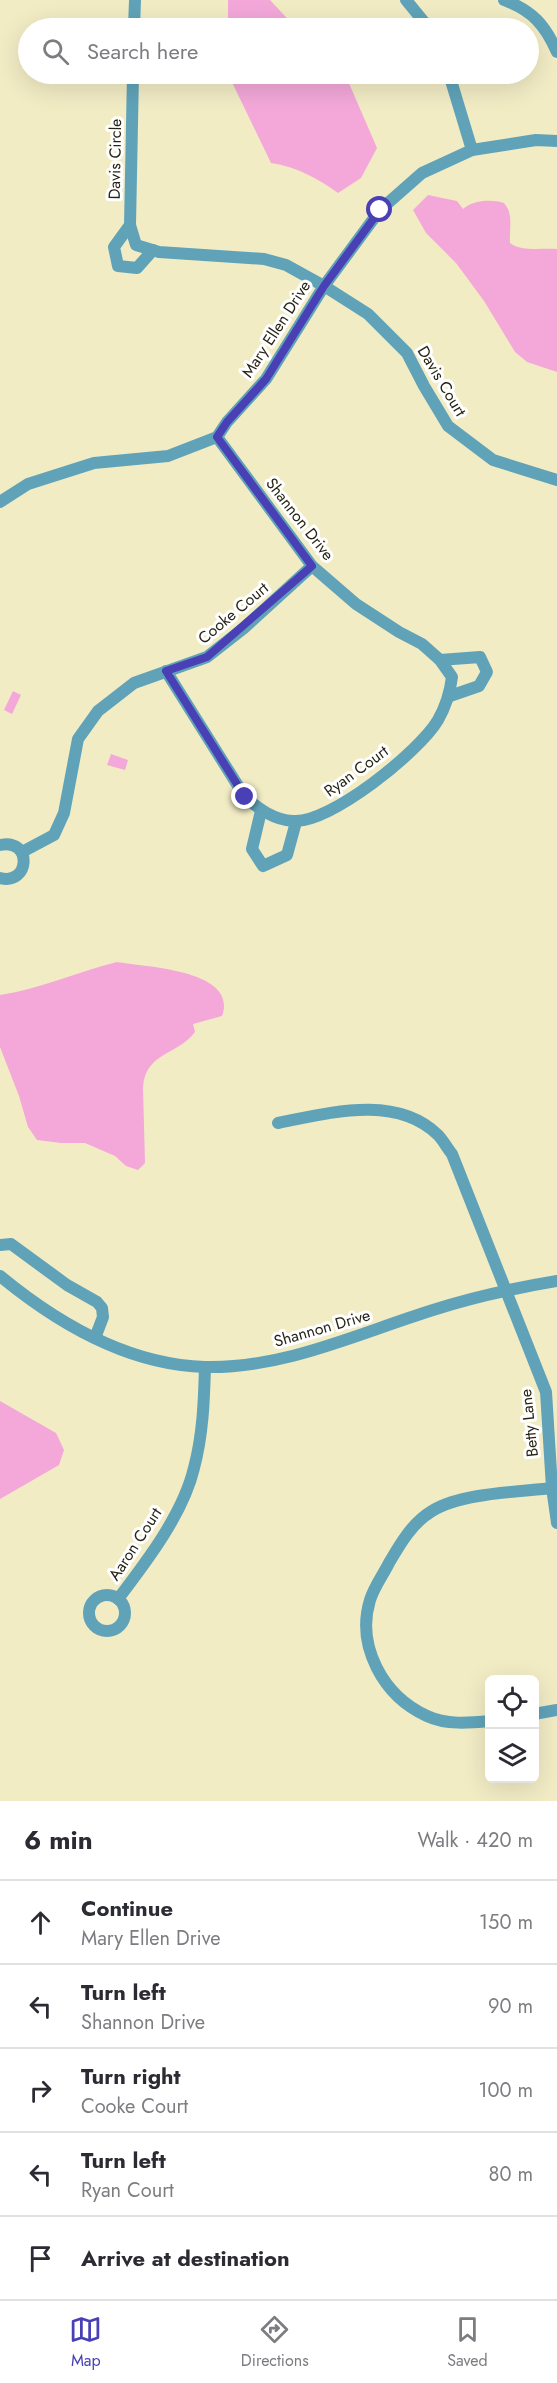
<!DOCTYPE html>
<html lang="en">
<head>
<meta charset="utf-8">
<style>
  :root { --surface:#fff; --page:#f2f2f3; --text:#2b2b33; --muted:#7c7c81; --line:#e1e1e2; --accent:#4940b6 }
  body { margin:0; font-family:Jost,sans-serif; background:var(--page); color:var(--text) }
  .controls { position:absolute; right:18px; bottom:18px; display:grid; overflow:hidden; border-radius:9px; box-shadow:0 6px 24px #0002 }
  .controls button { width:54px; height:54px; display:grid; place-items:center; padding:0; border:0; border-bottom:2px solid var(--line); background:var(--surface); color:var(--text); font:30px sans-serif }
  .stop { position:absolute; width:18px; height:18px; margin:-14px; border:4px solid #4940b6; border-radius:50%; background:#fff }
  .stop.end { background:#4940b6; border-color:#fff; box-shadow:0 2px 6px #0008 }
  .list { margin:0; padding:0; list-style:none }
  h2 { display:flex; justify-content:space-between; align-items:center; height:78px; margin:0; padding:0 24px; font-size:26px }
  h2 small { font-size:20px; font-weight:400; color:var(--muted) }
  .list li { display:grid; grid-template-columns:39px 1fr auto; gap:18px; align-items:center; box-sizing:border-box; height:84px; padding:0 24px; border-top:2px solid var(--line) }
  .list b { display:block; font-size:22px; white-space:nowrap }
  .list p { margin:0; font-size:20px; white-space:nowrap; color:var(--muted) }
  .list em { font-size:20px; font-style:normal; color:var(--muted) }
  .icon { flex:none; width:33px; height:33px; fill:none; stroke:currentColor; stroke-width:2; stroke-linecap:round; stroke-linejoin:round }
  .map { position:relative; flex:none; width:557px; height:1801px; overflow:hidden }
  .search { position:absolute; background:var(--surface); box-shadow:0 6px 24px #0002; left:18px; right:18px; top:18px; height:66px; display:flex; align-items:center; gap:15px; box-sizing:border-box; padding:0 21px; border-radius:33px; color:var(--muted); font-size:22px }
  .sheet { height:498px; background:var(--surface) }
  nav { display:flex; justify-content:space-around; align-items:center; box-sizing:border-box; height:84px; border-top:2px solid var(--line); background:var(--surface); font-size:16px; color:var(--muted) }
  nav a { display:grid; justify-items:center; gap:3px }
  nav .on { color:var(--accent) }
  .map>svg:first-child { display:block }
  .water { fill:#f3a8d9 }
  .lines { fill:none; stroke-linecap:round; stroke-linejoin:round }
  .minor { stroke:#60a3b9; stroke-width:12 }
  .route { stroke:#4940b6; stroke-width:8 }
  .labels { text-anchor:middle; dominant-baseline:central; stroke-width:6; stroke-linejoin:round; paint-order:stroke }
  .street-label { font-size:16px; fill:#272415; stroke:#fff }
</style>
</head>
<body>
<div class="map">
<svg width="557" height="1801" viewBox="0 0 557 1801">
  <rect width="100%" height="100%" fill="#f2ecc5"/>
  <!-- water -->
  <g class="water">
    <path d="M 228,0 L 270,0 L 296,28 L 228,28 Z"/>
    <path d="M 228,74 L 341,74 L 348,81 L 377,148 L 361,178 L 338,193 C 317,178 297,167 271,163 Z"/>
    <path d="M 428,195 L 457,201 L 463,209 C 473,200 492,199 504,203 C 514,214 509,229 510,243 C 522,252 542,248 557,249 L 557,372 L 527,362 L 515,352 L 484,301 L 456,263 L 426,233 L 413,210 Z"/>
    <path d="M 13,691 L 21,695 L 12,714 L 4,710 Z"/>
    <path d="M 111,754 L 128,760 L 125,770 L 107,765 Z"/>
    <path d="M 117,962 C 146,967 239,970 222,1016 L 193,1024 L 195,1032 C 177,1056 145,1052 143,1088 L 145,1163 L 138,1170 L 126,1166 L 115,1156 L 85,1143 L 61,1143 L 37,1140 L 28,1127 L 19,1096 L 0,1047 L 0,995 C 40,989 77,972 117,962 Z"/>
    <path d="M 0,1401 L 56,1433 L 64,1450 L 59,1465 L 0,1499 Z"/>
  </g>
  <g class="lines">
    <!-- minor -->
    <g class="minor">
      <path d="M 406,0 L 429,28"/>
      <path d="M 504,0 C 533,11 545,25 557,52"/>
      <path d="M 134,28 L 135,0"/>
      <path d="M 133,74 L 130,225 L 136,245 L 159,252 L 264,259 L 286,265 L 324,286 L 368,314 L 407,353 L 424,386 L 448,426 L 493,460 L 557,480"/>
      <path d="M 449,74 L 472,150"/>
      <path d="M 130,225 L 114,247 L 118,266 L 137,268 L 153,250"/>
      <path d="M 0,502 L 28,484 L 94,463 L 168,456 L 217,437 L 227,422 L 266,379 L 324,286 L 380,210 L 422,173 L 472,150 L 536,140 L 557,141"/>
      <path d="M 440,660 L 480,657 L 487,672 L 479,686 L 450,696"/>
      <path d="M 166,671 L 245,797 C 259,809 274,820 293,821 C 330,824 420,751 438,720 C 446,706 450,693 452,677 L 440,660 L 422,644 L 399,632 L 356,604 L 312,566 L 217,437"/>
      <path d="M 261,811 L 252,849 L 263,866 L 287,855 L 296,822"/>
      <path d="M 0,845 C 33,838 30,886 0,878"/>
      <path d="M 22,852 L 54,835 L 64,813 L 78,739 L 98,711 L 134,683 L 207,657 L 244,628 L 312,566"/>
      <path d="M 278,1123 C 329,1113 396,1094 438,1135 C 443,1140 447,1148 452,1154 L 546,1392 L 552,1488 L 557,1523"/>
      <path d="M 0,1245 L 11,1244 L 67,1285 L 97,1302 L 102,1308 L 103,1317 L 95,1338"/>
      <path d="M 0,1276 C 57,1323 129,1365 205,1367 C 284,1369 359,1333 433,1310 C 473,1297 515,1288 557,1281"/>
      <circle cx="107" cy="1613" r="18"/>
      <path d="M 118,1599 C 147,1561 183,1514 194,1468 C 203,1434 204,1401 205,1367"/>
      <path d="M 534,1714 L 557,1710"/>
      <path d="M 490,1721 C 469,1723 446,1725 427,1716 C 383,1696 356,1646 370,1600 C 374,1587 383,1575 389,1563 C 400,1544 412,1523 432,1511 C 461,1493 517,1492 552,1488"/>
    </g>
  </g>
  <g class="lines">
    <!-- route -->
    <path class="route" d="M 245,797 L 166,671 L 207,657 L 312,566 L 217,437 L 227,422 L 266,379 L 324,286 L 380,210"/>
  </g>
  <g class="labels">
    <!-- street labels -->
    <g class="street-label">
      <text transform="translate(115 159) rotate(-89)">Davis Circle</text>
      <text transform="translate(276 329) rotate(-57)">Mary Ellen Drive</text>
      <text transform="translate(442 381) rotate(59)">Davis Court</text>
      <text transform="translate(300 519) rotate(52)">Shannon Drive</text>
      <text transform="translate(233 613) rotate(-40)">Cooke Court</text>
      <text transform="translate(356 771) rotate(-36)">Ryan Court</text>
      <text transform="translate(322 1328) rotate(-16)">Shannon Drive</text>
      <text transform="translate(529 1423) rotate(-96)">Betty Lane</text>
      <text transform="translate(135 1544) rotate(-57)">Aaron Court</text>
    </g>
  </g>
</svg>
<div class="controls">
<button><svg class="icon" aria-label="locate" viewBox="0 0 24 24"><circle cx="12" cy="12" r="6"/><path d="M12 2v4M12 18v4M2 12h4M18 12h4"/></svg></button>
<button><svg class="icon" aria-label="layers" viewBox="0 0 24 24"><path d="M12 4l9 5-9 5-9-5zM3 14l9 5 9-5"/></svg></button>
</div>
<div class="stop" style="left:380px;top:210px"></div>
<div class="stop end" style="left:245px;top:797px"></div>
<div class="search"><svg class="icon" aria-label="search" viewBox="0 0 24 24"><circle cx="10" cy="10" r="6"/><path d="M15 15l6 6"/></svg>Search here</div>
</div>
<section class="sheet">
<h2>6 min<small>Walk · 420 m</small></h2>
<ul class="list">
<li><svg class="icon" aria-label="ahead" viewBox="0 0 24 24"><path d="M12 20V5M6 11l6-6 6 6"/></svg><div><b>Continue</b><p>Mary Ellen Drive</p></div><em>150 m</em></li>
<li><svg class="icon" aria-label="left" viewBox="0 0 24 24"><path d="M17 20v-9H6M10 6l-5 5 5 5"/></svg><div><b>Turn left</b><p>Shannon Drive</p></div><em>90 m</em></li>
<li><svg class="icon" aria-label="right" viewBox="0 0 24 24"><path d="M7 20v-9h11M14 6l5 5-5 5"/></svg><div><b>Turn right</b><p>Cooke Court</p></div><em>100 m</em></li>
<li><svg class="icon" aria-label="left" viewBox="0 0 24 24"><path d="M17 20v-9H6M10 6l-5 5 5 5"/></svg><div><b>Turn left</b><p>Ryan Court</p></div><em>80 m</em></li>
<li><svg class="icon" aria-label="arrive" viewBox="0 0 24 24"><path d="M6 21V4h12l-3 4 3 4H6"/></svg><div><b>Arrive at destination</b></div></li>
</ul>
</section>
<nav>
<a class="on"><svg class="icon" aria-label="map" viewBox="0 0 24 24"><path d="M3 6l6-2 6 2 6-2v14l-6 2-6-2-6 2zM9 4v14M15 6v14"/></svg>Map</a>
<a><svg class="icon" aria-label="directions" viewBox="0 0 24 24"><path d="M12 3l9 9-9 9-9-9zM9 14v-3h6M13 9l2 2-2 2"/></svg>Directions</a>
<a><svg class="icon" aria-label="saved" viewBox="0 0 24 24"><path d="M7 4h10v16l-5-4-5 4z"/></svg>Saved</a>
</nav>
</body>
</html>
